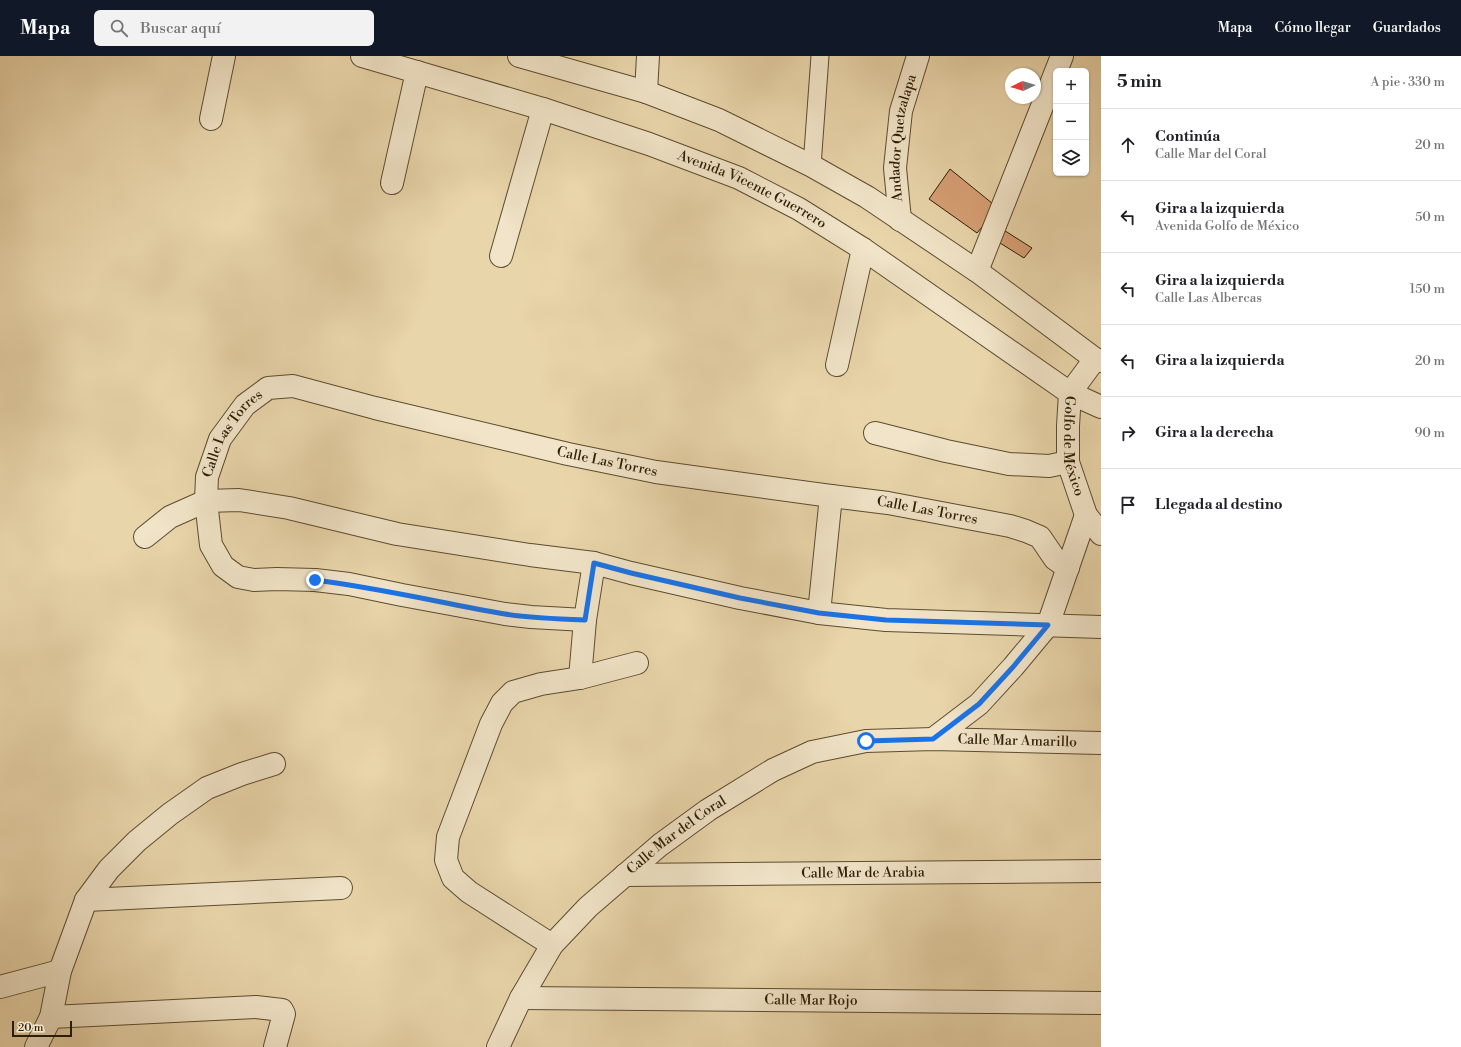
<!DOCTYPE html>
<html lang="es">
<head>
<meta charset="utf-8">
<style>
  :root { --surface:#fff; --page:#f2f2f2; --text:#202124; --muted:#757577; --line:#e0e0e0; --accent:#111827 }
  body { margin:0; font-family:"Libre Bodoni",serif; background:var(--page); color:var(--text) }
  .controls { position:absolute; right:12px; top:12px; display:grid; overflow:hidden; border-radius:6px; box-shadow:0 1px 3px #0004 }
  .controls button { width:36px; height:36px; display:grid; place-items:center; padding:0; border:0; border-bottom:1px solid var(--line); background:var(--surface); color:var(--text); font:20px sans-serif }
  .compass { position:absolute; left:1005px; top:12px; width:36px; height:36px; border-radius:50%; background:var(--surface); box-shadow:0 1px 3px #0004; rotate:266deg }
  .scale { position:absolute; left:12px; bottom:10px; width:60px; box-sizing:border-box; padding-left:4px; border:2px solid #2d1e06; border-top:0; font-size:11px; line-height:14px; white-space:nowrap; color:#2d1e06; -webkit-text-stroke:3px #f1e4c8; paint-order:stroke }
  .stop { position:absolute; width:12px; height:12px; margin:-9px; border:3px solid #1a73e8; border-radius:50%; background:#fff }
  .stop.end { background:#1a73e8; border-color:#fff; box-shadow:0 1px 4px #0008 }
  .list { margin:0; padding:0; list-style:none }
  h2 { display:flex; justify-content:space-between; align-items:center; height:52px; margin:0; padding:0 16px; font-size:17px }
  h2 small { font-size:13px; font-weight:400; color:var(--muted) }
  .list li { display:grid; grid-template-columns:26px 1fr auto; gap:12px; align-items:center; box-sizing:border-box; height:72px; padding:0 16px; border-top:1px solid var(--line) }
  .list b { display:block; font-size:15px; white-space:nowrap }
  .list p { margin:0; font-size:13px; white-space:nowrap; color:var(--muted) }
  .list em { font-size:13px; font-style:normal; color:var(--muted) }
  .icon { flex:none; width:22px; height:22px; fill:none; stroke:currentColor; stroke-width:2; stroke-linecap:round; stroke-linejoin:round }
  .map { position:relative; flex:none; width:1101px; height:991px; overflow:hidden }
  header { display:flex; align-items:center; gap:24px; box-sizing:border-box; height:56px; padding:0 20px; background:var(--accent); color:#fff }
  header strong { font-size:19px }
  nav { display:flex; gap:22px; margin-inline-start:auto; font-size:14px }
  .search { width:280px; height:36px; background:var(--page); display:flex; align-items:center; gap:10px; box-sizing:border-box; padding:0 14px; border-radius:6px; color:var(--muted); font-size:15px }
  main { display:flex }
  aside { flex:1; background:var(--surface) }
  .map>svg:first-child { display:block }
  .building { fill:#d8a076; stroke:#2d1e06 }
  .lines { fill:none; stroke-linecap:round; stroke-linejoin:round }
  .pedestrian-casing { stroke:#5c4c2f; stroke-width:19 }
  .minor-casing { stroke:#5c4c2f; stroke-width:24 }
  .tertiary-casing { stroke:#5c4c2f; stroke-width:24 }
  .pedestrian { stroke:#f1e4c8; stroke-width:17 }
  .minor { stroke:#f1e4c8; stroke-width:22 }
  .tertiary { stroke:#f1e4c8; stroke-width:22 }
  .route { stroke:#1a73e8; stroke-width:5 }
  .labels { text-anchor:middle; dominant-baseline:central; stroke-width:3.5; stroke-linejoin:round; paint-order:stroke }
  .street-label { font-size:14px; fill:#2d1e06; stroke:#f1e4c8 }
</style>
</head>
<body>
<header>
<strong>Mapa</strong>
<div class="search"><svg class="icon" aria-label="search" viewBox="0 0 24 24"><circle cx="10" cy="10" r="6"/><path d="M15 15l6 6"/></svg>Buscar aquí</div>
<nav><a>Mapa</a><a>Cómo llegar</a><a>Guardados</a></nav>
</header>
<main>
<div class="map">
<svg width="1101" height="991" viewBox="0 0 1101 991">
  <rect width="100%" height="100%" fill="#e9d5aa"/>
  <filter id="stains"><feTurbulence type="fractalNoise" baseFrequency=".005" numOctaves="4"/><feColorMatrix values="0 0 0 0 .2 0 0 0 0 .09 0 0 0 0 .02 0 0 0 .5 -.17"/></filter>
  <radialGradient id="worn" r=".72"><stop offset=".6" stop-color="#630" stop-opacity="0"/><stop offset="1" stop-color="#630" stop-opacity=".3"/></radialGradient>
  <!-- building -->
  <g class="building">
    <path d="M 950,113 L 998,152 L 977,177 L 929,143 Z"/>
    <path d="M 999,171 L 1032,192 L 1024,202 L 992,182 Z"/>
  </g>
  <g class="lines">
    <!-- pedestrian casing -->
    <g class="pedestrian-casing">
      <path id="pedestrian" d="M 812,110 L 820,0"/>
    </g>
    <!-- minor casing -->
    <g class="minor-casing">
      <g id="minor">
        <path d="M 646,36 L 648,0"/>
        <path d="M 211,63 L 224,0"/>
        <path d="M 392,127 L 417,16"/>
        <path id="s1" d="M 900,164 L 895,112 L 901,55 L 918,0"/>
        <path d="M 501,200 L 543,53"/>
        <path d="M 977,215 L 1062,0"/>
        <path id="s2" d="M 1095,303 L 1070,337 L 1068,370 L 1068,406 L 1086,459 L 1101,478"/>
        <path d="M 837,309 L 863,193"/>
        <path d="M 875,377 L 946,395 L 1009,408 L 1049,410 L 1068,406"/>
        <path d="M 145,481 L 170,461 L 206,445 L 239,444 L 289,452 L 397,478 L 530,499 L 594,507 L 631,517 L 740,542 L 819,557 L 886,564 L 1101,571"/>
        <path d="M 819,557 L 831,440"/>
        <path id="s3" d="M 585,564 L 531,561 L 505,558 L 402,539 L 349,528 L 315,524 L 277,523 L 254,524 L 238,521 L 223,510 L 211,489 L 206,445 L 207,421 L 220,383 L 245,349 L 268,332 L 293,330 L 375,352 L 568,398 L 656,416 L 831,440 L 888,447 L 1010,470 L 1026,475 L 1040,481 L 1055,503 L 1068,512"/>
        <path d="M 580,622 L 585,564 L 594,507"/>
        <path d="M 933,683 L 979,648 L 1013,611 L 1048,569 L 1086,459"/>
        <path id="s4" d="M 625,819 L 1101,815"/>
        <path d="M 86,844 L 341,832"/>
        <path d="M 552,889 L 469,836 L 453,822 L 446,804 L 448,781 L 491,668 L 502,647 L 513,636 L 541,628 L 580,622 L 637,607"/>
        <path d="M 0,931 L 60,915"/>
        <path id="s5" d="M 521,942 L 1101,947"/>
        <path d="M 51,961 L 256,951 L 282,954 L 284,958 L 275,991"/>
        <path d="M 36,991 L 51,961 L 60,915 L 86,844 L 109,813 L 137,785 L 170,758 L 207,732 L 242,718 L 274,708"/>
        <path id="s6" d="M 498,991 L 521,942 L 552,889 L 588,851 L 660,789 L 708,754 L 773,714 L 812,696 L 866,685 L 933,683 L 1101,687"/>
      </g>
    </g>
    <!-- tertiary casing -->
    <g class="tertiary-casing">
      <g id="tertiary">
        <path id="s7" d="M 362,0 L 543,53 L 649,88 L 739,122 L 799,153 L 863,193 L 1070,337 L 1101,351"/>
        <path d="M 519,0 L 646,36 L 719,64 L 812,110 L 867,141 L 977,215 L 1095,303 L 1101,305"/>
      </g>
    </g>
    <!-- pedestrian -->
    <use href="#pedestrian" class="pedestrian"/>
    <!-- minor -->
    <use href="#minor" class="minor"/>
    <!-- tertiary -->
    <use href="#tertiary" class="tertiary"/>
  </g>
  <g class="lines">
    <!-- route -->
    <path class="route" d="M 315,524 C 379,532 442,547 505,558 C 531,562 558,563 585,564 L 594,507 L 631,517 L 740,542 L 819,557 L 886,564 L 1048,569 L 1013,611 L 979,648 L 933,683 L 866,685"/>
  </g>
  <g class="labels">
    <!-- street labels -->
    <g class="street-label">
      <text stroke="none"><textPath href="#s1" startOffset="83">Andador Quetzalapa</textPath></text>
      <text stroke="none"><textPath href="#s7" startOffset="413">Avenida Vicente Guerrero</textPath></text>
      <text stroke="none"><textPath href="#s3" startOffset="513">Calle Las Torres</textPath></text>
      <text stroke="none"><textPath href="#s2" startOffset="96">Golfo de México</textPath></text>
      <text stroke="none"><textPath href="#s3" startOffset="921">Calle Las Torres</textPath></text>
      <text stroke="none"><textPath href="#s3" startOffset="1245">Calle Las Torres</textPath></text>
      <text stroke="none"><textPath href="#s6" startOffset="648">Calle Mar Amarillo</textPath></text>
      <text stroke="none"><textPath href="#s6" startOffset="282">Calle Mar del Coral</textPath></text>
      <text stroke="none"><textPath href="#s4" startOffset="238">Calle Mar de Arabia</textPath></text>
      <text stroke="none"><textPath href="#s5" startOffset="290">Calle Mar Rojo</textPath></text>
    </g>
  </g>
  <rect width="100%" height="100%" filter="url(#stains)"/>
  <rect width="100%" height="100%" fill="url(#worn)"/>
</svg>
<div class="controls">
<button>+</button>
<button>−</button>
<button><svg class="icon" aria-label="layers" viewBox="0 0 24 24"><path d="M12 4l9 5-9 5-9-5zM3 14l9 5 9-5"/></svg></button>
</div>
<svg class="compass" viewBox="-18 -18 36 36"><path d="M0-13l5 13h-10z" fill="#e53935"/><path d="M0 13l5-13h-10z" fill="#757577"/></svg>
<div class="scale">20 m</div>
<div class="stop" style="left:866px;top:685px"></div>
<div class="stop end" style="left:315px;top:524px"></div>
</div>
<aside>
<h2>5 min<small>A pie · 330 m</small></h2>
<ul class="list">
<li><svg class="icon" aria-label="ahead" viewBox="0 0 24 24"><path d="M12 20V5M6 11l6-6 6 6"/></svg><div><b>Continúa</b><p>Calle Mar del Coral</p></div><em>20 m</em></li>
<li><svg class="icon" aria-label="left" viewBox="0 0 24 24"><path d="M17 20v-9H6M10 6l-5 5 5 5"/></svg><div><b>Gira a la izquierda</b><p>Avenida Golfo de México</p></div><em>50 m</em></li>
<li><svg class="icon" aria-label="left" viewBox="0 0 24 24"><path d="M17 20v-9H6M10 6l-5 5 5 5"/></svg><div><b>Gira a la izquierda</b><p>Calle Las Albercas</p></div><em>150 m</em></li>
<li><svg class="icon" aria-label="left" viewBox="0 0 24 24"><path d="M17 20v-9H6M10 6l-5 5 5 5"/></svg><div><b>Gira a la izquierda</b></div><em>20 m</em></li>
<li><svg class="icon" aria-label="right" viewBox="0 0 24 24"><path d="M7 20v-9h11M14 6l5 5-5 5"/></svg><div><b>Gira a la derecha</b></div><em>90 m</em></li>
<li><svg class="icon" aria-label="arrive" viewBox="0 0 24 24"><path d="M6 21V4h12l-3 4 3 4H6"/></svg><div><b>Llegada al destino</b></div></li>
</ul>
</aside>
</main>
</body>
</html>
